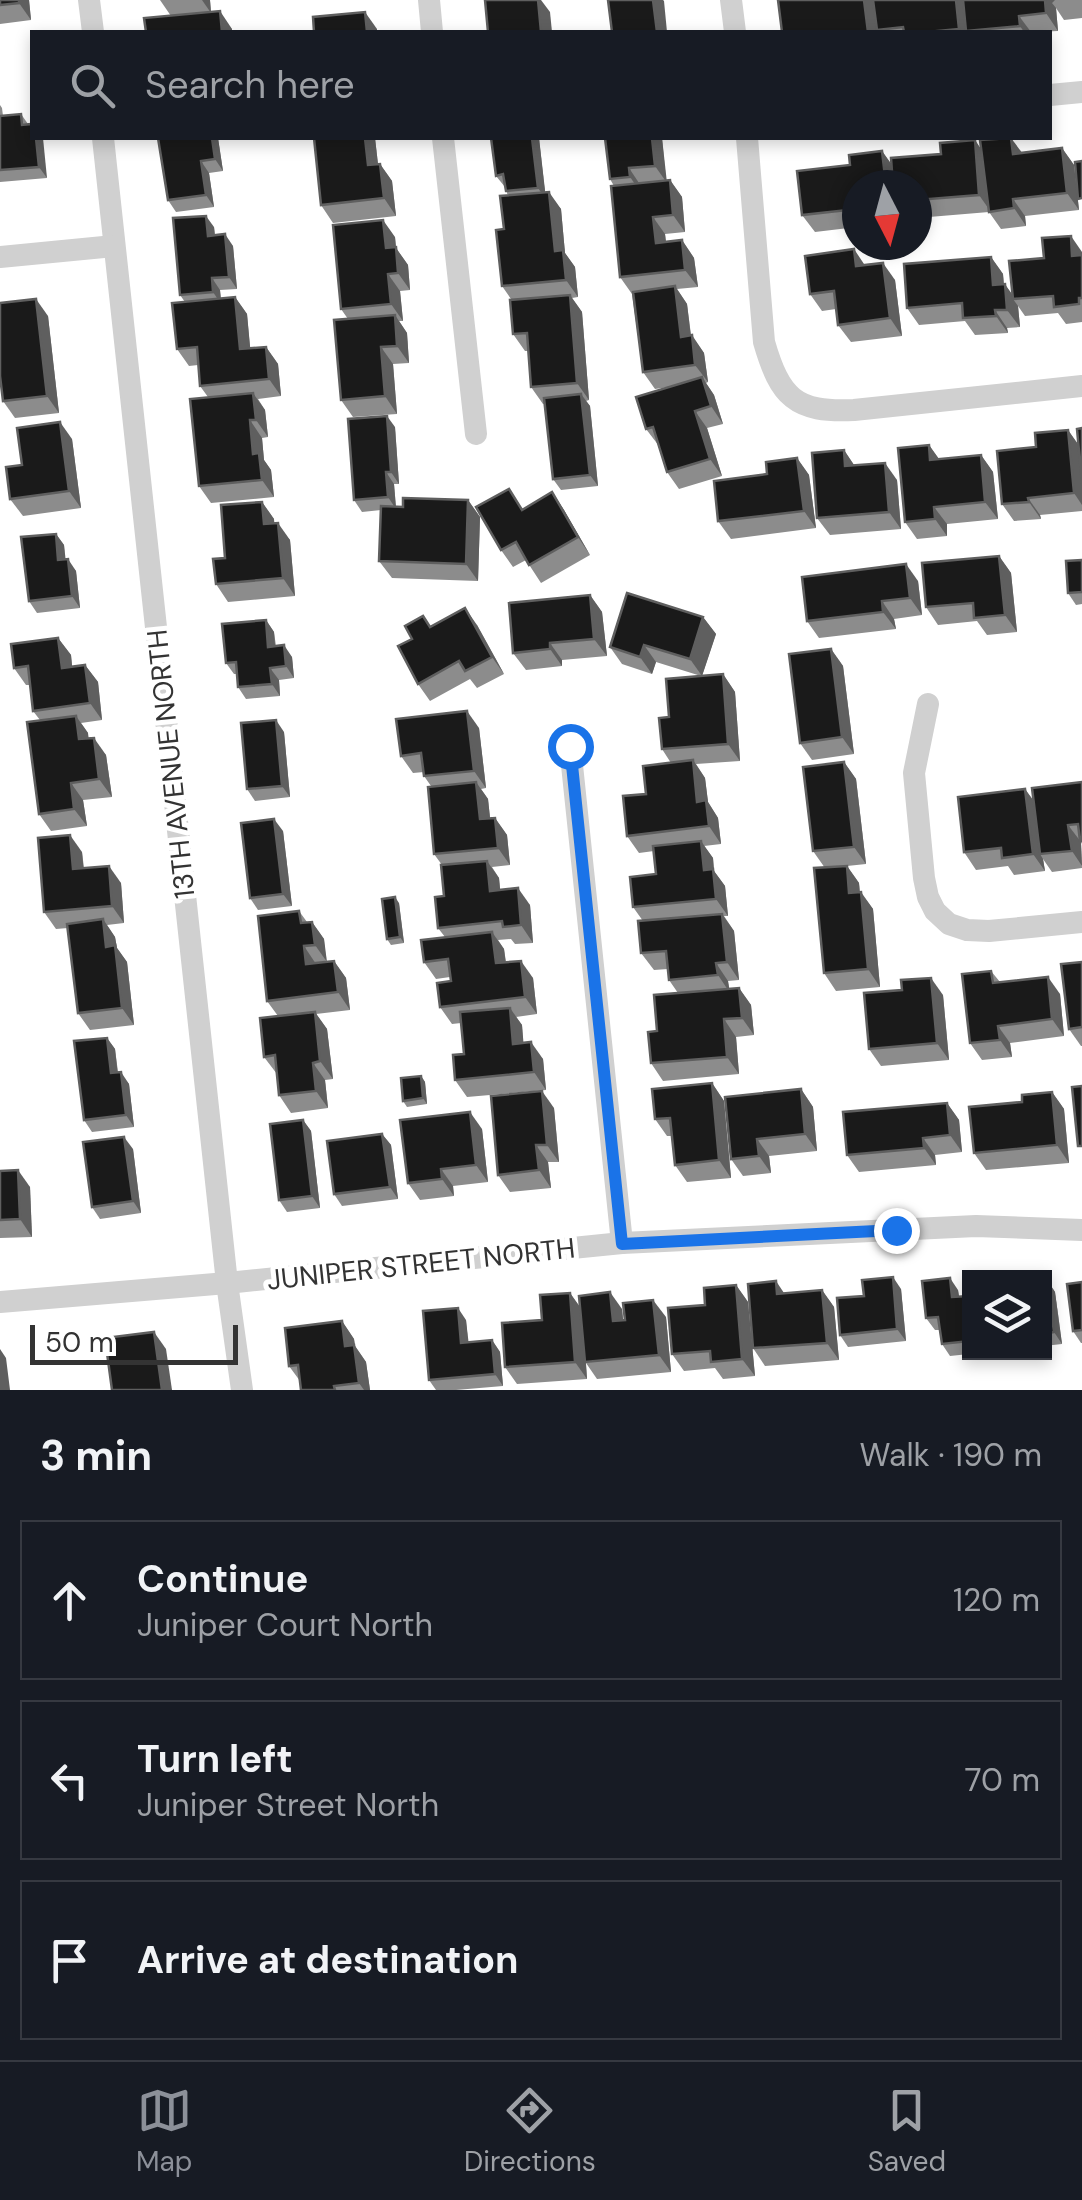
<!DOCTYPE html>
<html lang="en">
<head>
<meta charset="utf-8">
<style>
  :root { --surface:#171b24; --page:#242831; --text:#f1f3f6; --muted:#9ea1a6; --line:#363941; --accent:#8c9099 }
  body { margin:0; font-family:"DM Sans",sans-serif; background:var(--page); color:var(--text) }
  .controls { position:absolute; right:30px; bottom:30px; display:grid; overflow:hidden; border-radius:0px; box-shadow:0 5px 15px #0003 }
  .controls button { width:90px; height:90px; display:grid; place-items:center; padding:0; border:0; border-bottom:2px solid var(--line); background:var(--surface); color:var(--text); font:50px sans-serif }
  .compass { position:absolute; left:842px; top:170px; width:90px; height:90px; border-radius:50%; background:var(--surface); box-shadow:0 5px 15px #0003; rotate:174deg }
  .scale { position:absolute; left:30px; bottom:25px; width:208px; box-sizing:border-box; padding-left:10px; border:5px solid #333; border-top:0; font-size:28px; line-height:35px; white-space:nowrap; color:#333; -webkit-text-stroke:8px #fff; paint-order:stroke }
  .stop { position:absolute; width:30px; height:30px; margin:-22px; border:8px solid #1a73e8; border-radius:50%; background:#fff }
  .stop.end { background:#1a73e8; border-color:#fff; box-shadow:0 2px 10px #0008 }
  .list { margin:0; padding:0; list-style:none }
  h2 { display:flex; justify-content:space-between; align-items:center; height:130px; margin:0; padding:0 40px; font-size:42px }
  h2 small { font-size:32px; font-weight:400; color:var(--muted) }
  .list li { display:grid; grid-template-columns:65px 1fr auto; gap:30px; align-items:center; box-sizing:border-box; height:160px; margin:0 20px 20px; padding:0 20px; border:2px solid var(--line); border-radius:0px }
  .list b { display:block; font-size:38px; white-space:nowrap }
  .list p { margin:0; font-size:32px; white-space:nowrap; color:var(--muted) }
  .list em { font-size:32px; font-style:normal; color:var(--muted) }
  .icon { flex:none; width:55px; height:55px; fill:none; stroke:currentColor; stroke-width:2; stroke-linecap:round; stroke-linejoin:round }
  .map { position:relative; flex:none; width:1082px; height:1390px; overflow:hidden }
  .search { position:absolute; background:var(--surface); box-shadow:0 5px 15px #0003; left:30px; right:30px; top:30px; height:110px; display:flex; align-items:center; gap:25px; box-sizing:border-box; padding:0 35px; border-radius:0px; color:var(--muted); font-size:38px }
  .sheet { height:670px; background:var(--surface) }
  nav { display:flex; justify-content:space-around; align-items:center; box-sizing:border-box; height:140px; border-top:2px solid var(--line); background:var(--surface); font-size:28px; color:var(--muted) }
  nav a { display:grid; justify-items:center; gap:5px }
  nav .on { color:var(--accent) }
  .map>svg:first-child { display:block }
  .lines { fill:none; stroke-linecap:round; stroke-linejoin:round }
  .street { stroke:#d0d0d0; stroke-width:22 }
  .wall { fill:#8c8c8c }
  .shaded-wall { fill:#5f5f5f }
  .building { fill:#1a1a1a; stroke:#5f5f5f; stroke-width:2.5 }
  .route { stroke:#1a73e8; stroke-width:12 }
  .labels { text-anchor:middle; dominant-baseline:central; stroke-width:10; stroke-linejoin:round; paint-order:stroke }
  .street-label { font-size:28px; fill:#333; stroke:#fff }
</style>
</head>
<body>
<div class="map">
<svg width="1082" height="1390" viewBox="0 0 1082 1390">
  <rect width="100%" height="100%" fill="#fff"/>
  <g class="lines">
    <!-- street -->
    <g class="street">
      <path d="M 89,0 L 93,32"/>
      <path d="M 429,0 L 432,32"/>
      <path d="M 731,0 L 735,32"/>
      <path d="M 1050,95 L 1082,92"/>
      <path d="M 103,138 L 227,1283 L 242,1390"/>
      <path d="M 443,138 L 476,434"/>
      <path d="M 747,138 L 764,342 C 780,397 795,413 854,410 L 1082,386"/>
      <path d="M 0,257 L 114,246"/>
      <path d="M 928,704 L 914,773 L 924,878 L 928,897 L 935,911 L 949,924 L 967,930 L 989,931 L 1082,922"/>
      <path d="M 570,746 L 622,1243"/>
      <path d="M 0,1302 L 227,1283 L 622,1243 L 976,1226 L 1082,1230"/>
    </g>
  </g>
  <!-- wall -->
  <g class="wall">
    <path d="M 0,0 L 29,0 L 31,20 L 0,24 Z"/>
    <path d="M 160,0 L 210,0 L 211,12 L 232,29 L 232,32 L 146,32 L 171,16 Z"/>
    <path d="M 778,0 L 872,0 L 874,2 L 873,0 L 1082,0 L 1082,18 L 1064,20 L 1056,8 L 1058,31 L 1037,32 L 879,32 Z"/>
    <path d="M 0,105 L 2,108 L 3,116 L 21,114 L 28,124 L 47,178 L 0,182 Z"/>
    <path d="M 218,138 L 223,171 L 209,173 L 214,207 L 176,212 L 168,200 Z"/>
    <path d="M 314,138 L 375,138 L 378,164 L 380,164 L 392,181 L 396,216 L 333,223 L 321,205 Z"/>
    <path d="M 491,138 L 539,138 L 545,192 L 561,209 L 565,253 L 575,267 L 578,297 L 572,298 L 582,312 L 589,400 L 586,401 L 590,406 L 598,486 L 561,490 L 553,479 L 545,404 L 543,404 L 531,387 L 528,351 L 525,351 L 513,334 L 511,299 L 502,286 L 504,229 L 508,196 L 505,187 L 496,176 Z"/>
    <path d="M 662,138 L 666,180 L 670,180 L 682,197 L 685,232 L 665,234 L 666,242 L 682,240 L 694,258 L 698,287 L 677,289 L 687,304 L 691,335 L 704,353 L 708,382 L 706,383 L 714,395 L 723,424 L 707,428 L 722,476 L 679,489 L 667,472 L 659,446 L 646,429 L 669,387 L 655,389 L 643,372 L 632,294 L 620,277 L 614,186 L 610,179 Z"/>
    <path d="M 975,140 L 981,150 L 1022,153 L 1062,148 L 1074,165 L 1079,210 L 1025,216 L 1026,226 L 1001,229 L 989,212 L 917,218 L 917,185 L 857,185 L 857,227 L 815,232 L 802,215 L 850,165 L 882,151 L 892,165 L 941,154 Z"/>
    <path d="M 214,227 L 215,235 L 233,246 L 237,289 L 220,290 L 221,298 L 235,297 L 247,314 L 250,348 L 266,347 L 278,364 L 281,396 L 258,399 L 265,410 L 268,437 L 262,438 L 264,460 L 271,470 L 274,497 L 211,503 L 199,486 L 208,397 L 200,386 L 198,365 L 189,366 L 177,349 L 185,302 L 180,295 Z"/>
    <path d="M 395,237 L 396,248 L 408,265 L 410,290 L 400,291 L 403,321 L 399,321 L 407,333 L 409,363 L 393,364 L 397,414 L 353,417 L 341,400 L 348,319 L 341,309 Z"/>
    <path d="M 1082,252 L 1082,322 L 1066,324 L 1058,313 L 1025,316 L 1018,306 L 1020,327 L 1007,328 L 1008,333 L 975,335 L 965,321 L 919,325 L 907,308 L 991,257 L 1003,274 L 1004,284 L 1013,295 L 1044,258 Z"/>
    <path d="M 865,265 L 895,280 L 902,336 L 851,342 L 838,325 L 836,309 L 822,311 L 810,294 Z"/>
    <path d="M 48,316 L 59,413 L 15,418 L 3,401 Z"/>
    <path d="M 395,427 L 399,484 L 394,484 L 396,507 L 468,500 L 480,517 L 478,581 L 392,578 L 379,561 L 381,510 L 362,512 L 354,500 Z"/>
    <path d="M 1082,428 L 1082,511 L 1040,515 L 1041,519 L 1014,521 L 1002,504 L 1036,447 L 1068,430 L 1079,446 Z"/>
    <path d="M 72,439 L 81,508 L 23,516 L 10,499 L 22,465 Z"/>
    <path d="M 929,445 L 939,459 L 981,455 L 993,472 L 998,519 L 947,524 L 947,536 L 917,539 L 905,522 Z"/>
    <path d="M 844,450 L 854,465 L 897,480 L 901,529 L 830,535 L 817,518 Z"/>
    <path d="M 797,458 L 809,475 L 816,528 L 731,539 L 718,521 L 767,474 Z"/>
    <path d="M 552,492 L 564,510 L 590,555 L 541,583 L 526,560 L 513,567 L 501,550 L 523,509 Z"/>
    <path d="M 262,502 L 274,519 L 274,523 L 290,540 L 295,596 L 228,602 L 216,584 L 225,558 Z"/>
    <path d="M 56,534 L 64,545 L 65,559 L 76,571 L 80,608 L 37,613 L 29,601 Z"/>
    <path d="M 999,556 L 1011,573 L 1017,632 L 987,635 L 977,621 L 938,625 L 926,607 Z"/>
    <path d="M 1082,560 L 1082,604 L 1076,605 L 1068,593 Z"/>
    <path d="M 918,581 L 922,615 L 894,619 L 896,629 L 819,638 L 807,621 Z"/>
    <path d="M 590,595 L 602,612 L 607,656 L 562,660 L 562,666 L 526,670 L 513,653 Z"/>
    <path d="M 703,617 L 716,634 L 702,676 L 723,674 L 735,692 L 740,761 L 696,764 L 705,778 L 708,802 L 718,818 L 721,844 L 704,846 L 713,858 L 714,871 L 725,886 L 728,916 L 724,916 L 734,931 L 739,980 L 728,981 L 729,989 L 739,988 L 751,1005 L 754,1035 L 736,1037 L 739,1074 L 663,1081 L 651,1063 L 657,1031 L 678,993 L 669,980 L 668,969 L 654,970 L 641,953 L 643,921 L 633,907 L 656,874 L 654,851 L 639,853 L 627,836 L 646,794 L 671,763 L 662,749 L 669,717 L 701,676 L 656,662 L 652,674 L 622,664 L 610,647 Z"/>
    <path d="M 266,620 L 274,632 L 276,646 L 292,657 L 294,678 L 279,680 L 280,696 L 246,699 L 238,687 L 237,674 L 234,674 L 226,663 Z"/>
    <path d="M 477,625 L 504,674 L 477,688 L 470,679 L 430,701 L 418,684 L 431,626 Z"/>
    <path d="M 58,638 L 71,655 L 72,667 L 85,665 L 98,682 L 102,720 L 81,723 L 88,733 L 88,738 L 106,755 L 112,797 L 83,800 L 87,826 L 51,831 L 39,814 L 40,720 L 33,711 L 30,685 L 26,685 L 14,668 Z"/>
    <path d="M 831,649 L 843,666 L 854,754 L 812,760 L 800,743 Z"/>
    <path d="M 479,728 L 486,788 L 481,789 L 488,799 L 490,818 L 495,818 L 507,835 L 510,865 L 492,867 L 499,878 L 500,890 L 530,905 L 533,943 L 515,944 L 511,939 L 498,940 L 504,949 L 506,962 L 533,978 L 537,1014 L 516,1017 L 522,1025 L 523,1043 L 543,1059 L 546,1090 L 467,1097 L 455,1080 L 464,1054 L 461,1023 L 452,1024 L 440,1007 L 451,981 L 450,977 L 436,979 L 424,962 L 445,937 L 438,928 L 444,896 L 442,865 L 434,854 L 431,786 L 424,776 L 424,772 L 413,773 L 401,756 Z"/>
    <path d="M 284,732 L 290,797 L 255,801 L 247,789 Z"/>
    <path d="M 844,762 L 856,779 L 866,864 L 847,866 L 859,883 L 860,892 L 873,909 L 880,987 L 836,991 L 824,973 L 825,868 L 813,851 Z"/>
    <path d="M 1082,782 L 1082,844 L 1081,842 L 1082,868 L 1052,872 L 1043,859 L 1045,871 L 1014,875 L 1008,866 L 976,870 L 964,852 L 1025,789 L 1034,801 Z"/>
    <path d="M 283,831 L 292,906 L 258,910 L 250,898 Z"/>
    <path d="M 82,852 L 84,868 L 121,883 L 124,923 L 107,925 L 115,937 L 117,948 L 127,962 L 134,1025 L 90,1030 L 78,1013 L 68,928 L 56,929 L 44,912 Z"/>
    <path d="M 399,903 L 404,943 L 391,945 L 387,939 Z"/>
    <path d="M 299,911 L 307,922 L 312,922 L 324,939 L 326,962 L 334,961 L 346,978 L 350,1010 L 316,1014 L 327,1029 L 333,1079 L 325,1080 L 328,1108 L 291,1113 L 279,1095 L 277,1074 L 264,1057 L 278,1016 L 267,1001 Z"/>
    <path d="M 1082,962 L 1082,1046 L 1081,1046 L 1069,1029 Z"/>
    <path d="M 991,971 L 1000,982 L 1060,994 L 1064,1036 L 1010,1043 L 1012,1057 L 982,1060 L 970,1043 Z"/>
    <path d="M 902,990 L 943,995 L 949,1060 L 881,1066 L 869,1049 Z"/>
    <path d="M 107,1038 L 115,1049 L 118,1072 L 129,1084 L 134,1127 L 92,1132 L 84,1120 Z"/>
    <path d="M 421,1076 L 425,1082 L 427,1104 L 407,1107 L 403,1101 Z"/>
    <path d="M 712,1083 L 724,1101 L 731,1178 L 687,1182 L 675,1165 L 672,1136 L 667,1136 L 655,1119 Z"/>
    <path d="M 801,1089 L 813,1107 L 817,1151 L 769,1156 L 771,1173 L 743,1176 L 731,1159 Z"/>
    <path d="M 1052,1092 L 1064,1109 L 1069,1163 L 986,1170 L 974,1153 Z"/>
    <path d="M 947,1103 L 959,1120 L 962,1152 L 935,1155 L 936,1165 L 859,1172 L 847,1155 Z"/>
    <path d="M 554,1108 L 559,1162 L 548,1162 L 551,1188 L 510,1192 L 498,1175 Z"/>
    <path d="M 303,1120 L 311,1131 L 320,1208 L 287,1212 L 279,1200 Z"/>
    <path d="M 482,1129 L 488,1182 L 453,1186 L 454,1196 L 420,1200 L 408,1183 Z"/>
    <path d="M 382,1134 L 391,1145 L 398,1199 L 342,1206 L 334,1194 Z"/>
    <path d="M 133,1149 L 141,1213 L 100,1219 L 92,1207 Z"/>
    <path d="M 0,1171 L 30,1187 L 32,1237 L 0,1238 Z"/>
    <path d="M 1044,1280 L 1047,1280 L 1055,1292 L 1062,1344 L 1044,1346 Z"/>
    <path d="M 1082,1282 L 1082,1343 L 1081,1343 L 1073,1331 Z"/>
    <path d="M 736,1285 L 748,1302 L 755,1376 L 723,1379 L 715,1368 L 684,1371 L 672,1354 L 705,1305 Z"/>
    <path d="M 901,1289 L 906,1341 L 848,1347 L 840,1335 Z"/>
    <path d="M 822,1290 L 834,1307 L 839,1360 L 765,1366 L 753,1348 Z"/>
    <path d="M 958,1290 L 959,1297 L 970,1296 L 970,1352 L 978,1353 L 950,1356 L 942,1344 L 940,1330 L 935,1330 L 926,1318 Z"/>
    <path d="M 570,1293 L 580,1307 L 622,1309 L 623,1320 L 666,1317 L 671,1372 L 597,1379 L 586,1363 L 587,1379 L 517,1384 L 505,1367 L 542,1320 Z"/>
    <path d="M 466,1320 L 468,1342 L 492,1340 L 500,1352 L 503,1386 L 456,1390 L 436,1390 L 429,1380 Z"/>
    <path d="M 342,1321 L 354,1339 L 355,1346 L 366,1362 L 370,1390 L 301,1390 L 300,1381 L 289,1366 Z"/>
  </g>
  <!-- shaded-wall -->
  <g class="shaded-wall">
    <path d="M 19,0 L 29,0 L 31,20 L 19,3 Z"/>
    <path d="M 202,0 L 210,0 L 211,13 Z"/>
    <path d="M 538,0 L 541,0 L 550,12 L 552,32 L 541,32 Z"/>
    <path d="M 653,0 L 663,0 L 664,1 L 667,32 L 657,32 Z"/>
    <path d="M 864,0 L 872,0 L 875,3 L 878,32 L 868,32 Z"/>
    <path d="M 956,0 L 966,0 L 967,32 L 962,32 L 959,29 Z"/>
    <path d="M 1045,0 L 1055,0 L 1052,3 L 1056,8 L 1058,31 L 1046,13 Z"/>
    <path d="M 220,11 L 232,29 L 232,32 L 222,32 Z"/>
    <path d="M 365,12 L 377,29 L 377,32 L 367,32 Z"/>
    <path d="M 1019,16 L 1031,32 L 1024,32 L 1020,26 Z"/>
    <path d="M 36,138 L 43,138 L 47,178 L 39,167 Z"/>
    <path d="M 212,138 L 218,138 L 223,171 L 215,159 Z"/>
    <path d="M 365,138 L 375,138 L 380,182 L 368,165 Z"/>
    <path d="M 532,138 L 539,138 L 546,199 L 538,188 Z"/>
    <path d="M 652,138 L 662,138 L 667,183 L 655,166 Z"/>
    <path d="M 1011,138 L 1023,154 L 1013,154 Z"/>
    <path d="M 975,140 L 987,158 L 991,212 L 979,195 Z"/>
    <path d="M 1062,148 L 1074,165 L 1079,210 L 1067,193 Z"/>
    <path d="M 882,151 L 894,168 L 896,185 L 886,185 Z"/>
    <path d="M 201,161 L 209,173 L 214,207 L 206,195 Z"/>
    <path d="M 380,164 L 392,181 L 396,216 L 384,198 Z"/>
    <path d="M 629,168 L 641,186 L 642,194 L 630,177 Z"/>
    <path d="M 670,180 L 682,197 L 685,232 L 673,215 Z"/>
    <path d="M 549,192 L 561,209 L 565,253 L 575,267 L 578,297 L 566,280 L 555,251 Z"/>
    <path d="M 1013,199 L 1025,216 L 1026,226 L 1014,208 Z"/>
    <path d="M 206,216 L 214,227 L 216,248 L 208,236 Z"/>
    <path d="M 653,217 L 665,234 L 668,260 L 656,243 Z"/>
    <path d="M 383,220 L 395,237 L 396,248 L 408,265 L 410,290 L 398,273 L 386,248 Z"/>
    <path d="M 225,234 L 233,246 L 237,289 L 229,277 Z"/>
    <path d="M 1071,236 L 1082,252 L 1082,269 L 1072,256 Z"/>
    <path d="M 682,240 L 694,258 L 698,287 L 685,270 Z"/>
    <path d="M 854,249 L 866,267 L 856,266 Z"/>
    <path d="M 991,257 L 1003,274 L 1005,302 L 993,285 Z"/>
    <path d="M 883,263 L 895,280 L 902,336 L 890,318 Z"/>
    <path d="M 388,274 L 400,291 L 403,321 L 391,304 Z"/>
    <path d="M 212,278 L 220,290 L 221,304 L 213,292 Z"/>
    <path d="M 1005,284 L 1015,299 L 1013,299 L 1018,306 L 1020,327 L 1007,310 Z"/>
    <path d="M 675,286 L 687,304 L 693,354 L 681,337 Z"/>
    <path d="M 570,295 L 582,312 L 589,400 L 577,383 Z"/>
    <path d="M 235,297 L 247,314 L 252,367 L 240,349 Z"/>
    <path d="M 36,299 L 48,316 L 59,413 L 47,396 Z"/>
    <path d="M 995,310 L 1007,328 L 1008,333 L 996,316 Z"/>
    <path d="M 395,315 L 407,333 L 409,363 L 397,346 Z"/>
    <path d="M 692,335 L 704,353 L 708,382 L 695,365 Z"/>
    <path d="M 266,347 L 278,364 L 281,396 L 269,379 Z"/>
    <path d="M 381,347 L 393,364 L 397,414 L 385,396 Z"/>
    <path d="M 702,377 L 714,395 L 723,424 L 711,406 Z"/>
    <path d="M 253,393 L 265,410 L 268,437 L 256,420 Z"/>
    <path d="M 581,394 L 590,406 L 598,486 L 590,475 Z"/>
    <path d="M 695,411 L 707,428 L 722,476 L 710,459 Z"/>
    <path d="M 387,416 L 395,427 L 399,484 L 391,472 Z"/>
    <path d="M 250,420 L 262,438 L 264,460 L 271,470 L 274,497 L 262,480 L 253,454 Z"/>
    <path d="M 60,422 L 72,439 L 81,508 L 69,491 Z"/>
    <path d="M 1068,430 L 1080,447 L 1082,470 L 1082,505 L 1074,493 Z"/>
    <path d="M 929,445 L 941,462 L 930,460 Z"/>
    <path d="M 844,450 L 856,468 L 845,466 Z"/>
    <path d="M 981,455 L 993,472 L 998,519 L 985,502 Z"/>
    <path d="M 797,458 L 809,475 L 816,528 L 804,511 Z"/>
    <path d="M 885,463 L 897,480 L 901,529 L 889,512 Z"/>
    <path d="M 386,472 L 394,484 L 396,509 L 388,497 Z"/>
    <path d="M 552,492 L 564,510 L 590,555 L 578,537 Z"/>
    <path d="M 1028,498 L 1040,515 L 1041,519 L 1029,502 Z"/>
    <path d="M 468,500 L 480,517 L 478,581 L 466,564 Z"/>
    <path d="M 262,502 L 274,519 L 276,542 L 264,524 Z"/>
    <path d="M 934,507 L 947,524 L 947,536 L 935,519 Z"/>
    <path d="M 278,523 L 290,540 L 295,596 L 283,578 Z"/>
    <path d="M 56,534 L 64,545 L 67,572 L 58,560 Z"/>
    <path d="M 999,556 L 1011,573 L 1017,632 L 1005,615 Z"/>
    <path d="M 68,559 L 76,571 L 80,608 L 72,596 Z"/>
    <path d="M 906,564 L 918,581 L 922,615 L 910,598 Z"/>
    <path d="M 590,595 L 602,612 L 607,656 L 594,639 Z"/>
    <path d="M 882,601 L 894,619 L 896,629 L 883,612 Z"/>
    <path d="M 465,608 L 477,625 L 504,674 L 492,657 Z"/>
    <path d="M 703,617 L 716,634 L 702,676 L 690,659 Z"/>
    <path d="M 266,620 L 274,632 L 276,658 L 268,647 Z"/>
    <path d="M 58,638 L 71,655 L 74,685 L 62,668 Z"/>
    <path d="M 550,643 L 562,660 L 562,666 L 550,649 Z"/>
    <path d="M 284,645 L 292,657 L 294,678 L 286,666 Z"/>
    <path d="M 644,645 L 656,662 L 652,674 L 640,657 Z"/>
    <path d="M 831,649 L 843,666 L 854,754 L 842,737 Z"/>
    <path d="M 85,665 L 98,682 L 102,720 L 90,703 Z"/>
    <path d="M 270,668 L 279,680 L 280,696 L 272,684 Z"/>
    <path d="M 723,674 L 735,692 L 740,761 L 728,744 Z"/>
    <path d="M 467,711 L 479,728 L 486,788 L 474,771 Z"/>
    <path d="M 76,716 L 88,733 L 91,757 L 79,739 Z"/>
    <path d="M 276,720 L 284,732 L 290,797 L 282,786 Z"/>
    <path d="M 94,738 L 106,755 L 112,797 L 99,779 Z"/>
    <path d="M 693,760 L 705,778 L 708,802 L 718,818 L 721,844 L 709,826 L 697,802 Z"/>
    <path d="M 844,762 L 856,779 L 866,864 L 854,847 Z"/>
    <path d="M 476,782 L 488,799 L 492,836 L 480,819 Z"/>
    <path d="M 71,783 L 83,800 L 87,826 L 74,809 Z"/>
    <path d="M 1025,789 L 1037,806 L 1040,854 L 1043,859 L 1045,871 L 1033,854 Z"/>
    <path d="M 495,818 L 507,835 L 510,865 L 498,848 Z"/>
    <path d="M 274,819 L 283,831 L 292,906 L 283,894 Z"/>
    <path d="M 1068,825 L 1081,842 L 1082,866 L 1072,851 Z"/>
    <path d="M 70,835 L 82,852 L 85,886 L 73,869 Z"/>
    <path d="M 701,841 L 713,858 L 714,871 L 725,886 L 728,916 L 716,899 L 704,870 Z"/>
    <path d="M 487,861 L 499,878 L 502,908 L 490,891 Z"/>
    <path d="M 109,866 L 121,883 L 124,923 L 112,906 Z"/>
    <path d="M 847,866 L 859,883 L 861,910 L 849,893 Z"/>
    <path d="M 518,888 L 530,905 L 533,943 L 521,925 Z"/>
    <path d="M 861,892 L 873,909 L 880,987 L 868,969 Z"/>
    <path d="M 395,897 L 399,903 L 404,943 L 400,937 Z"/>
    <path d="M 722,914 L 734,931 L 739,980 L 727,962 Z"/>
    <path d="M 103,919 L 115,937 L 117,948 L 127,962 L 134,1025 L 122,1008 L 106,947 Z"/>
    <path d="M 312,922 L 324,939 L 327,962 L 315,945 Z"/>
    <path d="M 492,932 L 504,949 L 508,981 L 496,963 Z"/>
    <path d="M 304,946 L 316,964 L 306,964 Z"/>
    <path d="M 334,961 L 346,978 L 350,1010 L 338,992 Z"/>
    <path d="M 521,961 L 533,978 L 537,1014 L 525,997 Z"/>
    <path d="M 716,963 L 728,981 L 730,993 L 718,975 Z"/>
    <path d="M 1048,977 L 1060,994 L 1064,1036 L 1052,1019 Z"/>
    <path d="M 931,978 L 943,995 L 949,1060 L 937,1043 Z"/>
    <path d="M 739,988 L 751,1005 L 754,1035 L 742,1018 Z"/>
    <path d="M 510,1008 L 522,1025 L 525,1061 L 513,1044 Z"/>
    <path d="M 315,1012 L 327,1029 L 333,1079 L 320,1061 Z"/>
    <path d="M 724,1019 L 736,1037 L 739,1074 L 727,1057 Z"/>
    <path d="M 998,1026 L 1010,1043 L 1012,1057 L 1000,1040 Z"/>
    <path d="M 107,1038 L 115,1049 L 119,1085 L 111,1073 Z"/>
    <path d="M 531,1042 L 543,1059 L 546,1090 L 534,1072 Z"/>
    <path d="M 313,1063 L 325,1080 L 328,1108 L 316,1091 Z"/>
    <path d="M 121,1072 L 129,1084 L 134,1127 L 126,1115 Z"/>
    <path d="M 421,1076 L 425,1082 L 427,1104 L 423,1098 Z"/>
    <path d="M 712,1083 L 724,1101 L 731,1178 L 719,1160 Z"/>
    <path d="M 801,1089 L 813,1107 L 817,1151 L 805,1134 Z"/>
    <path d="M 542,1091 L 554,1108 L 559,1162 L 547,1145 Z"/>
    <path d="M 1052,1092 L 1064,1109 L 1069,1163 L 1057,1145 Z"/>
    <path d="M 947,1103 L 959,1120 L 962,1152 L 950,1135 Z"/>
    <path d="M 470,1112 L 482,1129 L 488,1182 L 476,1165 Z"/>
    <path d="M 303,1120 L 311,1131 L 320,1208 L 312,1196 Z"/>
    <path d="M 382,1134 L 391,1145 L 398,1199 L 390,1187 Z"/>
    <path d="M 124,1137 L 133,1149 L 141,1213 L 133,1201 Z"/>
    <path d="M 923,1138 L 935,1155 L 936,1165 L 924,1148 Z"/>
    <path d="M 757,1139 L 769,1156 L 771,1173 L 759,1156 Z"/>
    <path d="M 536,1145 L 548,1162 L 551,1188 L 539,1170 Z"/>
    <path d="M 441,1169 L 453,1186 L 454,1196 L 442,1179 Z"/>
    <path d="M 18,1170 L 30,1187 L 32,1237 L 20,1219 Z"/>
    <path d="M 893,1277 L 901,1289 L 906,1341 L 897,1329 Z"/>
    <path d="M 950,1278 L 958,1290 L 961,1309 L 952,1297 Z"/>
    <path d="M 1047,1280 L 1055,1292 L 1062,1344 L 1054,1332 Z"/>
    <path d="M 776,1281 L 788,1299 L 777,1294 Z"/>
    <path d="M 736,1285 L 748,1302 L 755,1376 L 742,1359 Z"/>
    <path d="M 822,1290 L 834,1307 L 839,1360 L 827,1343 Z"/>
    <path d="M 610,1292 L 622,1309 L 625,1338 L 613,1321 Z"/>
    <path d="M 570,1293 L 582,1310 L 587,1379 L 575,1362 Z"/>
    <path d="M 653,1300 L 666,1317 L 671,1372 L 659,1355 Z"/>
    <path d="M 458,1308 L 466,1320 L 470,1355 L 461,1343 Z"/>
    <path d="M 342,1321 L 354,1339 L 355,1346 L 366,1362 L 370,1390 L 364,1390 L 359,1383 L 345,1346 Z"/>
    <path d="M 154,1332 L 166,1349 L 172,1390 L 162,1390 Z"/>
    <path d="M 492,1340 L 500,1352 L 503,1386 L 495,1374 Z"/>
    <path d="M 0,1349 L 6,1358 L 10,1390 L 0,1390 Z"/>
  </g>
  <!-- building -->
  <g class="building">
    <path d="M 0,0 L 19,0 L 19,3 L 0,5 Z"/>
    <path d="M 485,0 L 538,0 L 541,32 L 488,32 Z"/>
    <path d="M 608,0 L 653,0 L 657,32 L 612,32 Z"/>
    <path d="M 778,0 L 864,0 L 868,32 L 782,32 Z"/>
    <path d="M 873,0 L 956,0 L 959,29 L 927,32 L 904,32 L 903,27 L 877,30 Z"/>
    <path d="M 963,0 L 1045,0 L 1046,13 L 1019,16 L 1020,26 L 966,31 Z"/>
    <path d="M 220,11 L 222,32 L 146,32 L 144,18 Z"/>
    <path d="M 365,12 L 367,32 L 314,32 L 313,17 Z"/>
    <path d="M 21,114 L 22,125 L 32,124 L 32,138 L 36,138 L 39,167 L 0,170 L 0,116 Z"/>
    <path d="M 158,138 L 212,138 L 215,159 L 201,161 L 206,195 L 168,200 Z"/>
    <path d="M 314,138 L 365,138 L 368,165 L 380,164 L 384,198 L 321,205 Z"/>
    <path d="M 491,138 L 532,138 L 538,188 L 506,191 L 503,174 L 496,176 Z"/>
    <path d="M 605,138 L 652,138 L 655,166 L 629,168 L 630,177 L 610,179 Z"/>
    <path d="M 1011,138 L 1013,154 L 1062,148 L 1067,193 L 1013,199 L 1014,208 L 989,212 L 980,140 Z"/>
    <path d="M 975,140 L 979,195 L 917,200 L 917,185 L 893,185 L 891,158 L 941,154 L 940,143 Z"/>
    <path d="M 882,151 L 886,185 L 857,185 L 857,209 L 802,215 L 797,171 L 850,165 L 849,155 Z"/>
    <path d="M 1082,161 L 1082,198 L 1078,199 L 1075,162 Z"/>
    <path d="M 670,180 L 673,215 L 653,217 L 656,243 L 682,240 L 685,270 L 620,277 L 611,186 Z"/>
    <path d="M 549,192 L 555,251 L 563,250 L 566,280 L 502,286 L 496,230 L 504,229 L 500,196 Z"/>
    <path d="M 206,216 L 208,236 L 225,234 L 229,277 L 212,278 L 213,292 L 180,295 L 173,218 Z"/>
    <path d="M 383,220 L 386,248 L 396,247 L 398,273 L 388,274 L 391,304 L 341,309 L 333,225 Z"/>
    <path d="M 1071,236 L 1072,256 L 1082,255 L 1082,298 L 1079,298 L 1079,304 L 1054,307 L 1053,296 L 1013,299 L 1009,261 L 1044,258 L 1042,238 Z"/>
    <path d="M 854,249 L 856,266 L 883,263 L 890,318 L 838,325 L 834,291 L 810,294 L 805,256 Z"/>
    <path d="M 991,257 L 993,285 L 1005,284 L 1007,310 L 995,310 L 996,316 L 963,318 L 962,303 L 907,308 L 904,264 Z"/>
    <path d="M 675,286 L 681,337 L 692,335 L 695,365 L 643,372 L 633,292 Z"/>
    <path d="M 570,295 L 577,383 L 531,387 L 527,333 L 513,334 L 510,300 Z"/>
    <path d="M 235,297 L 240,349 L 266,347 L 269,379 L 200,386 L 197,347 L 177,349 L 172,303 Z"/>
    <path d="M 36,299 L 47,396 L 3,401 L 0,376 L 0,303 Z"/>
    <path d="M 395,315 L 397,346 L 381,347 L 385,396 L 341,400 L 334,320 Z"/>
    <path d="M 702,377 L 711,406 L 695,411 L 710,459 L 667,472 L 653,427 L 646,429 L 636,397 Z"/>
    <path d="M 253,393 L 256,420 L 250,420 L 253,454 L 259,453 L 262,480 L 199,486 L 190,399 Z"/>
    <path d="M 581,394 L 590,475 L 553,479 L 544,398 Z"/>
    <path d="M 387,416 L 391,472 L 386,472 L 388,497 L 354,500 L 348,419 Z"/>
    <path d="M 60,422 L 69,491 L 10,499 L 6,467 L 22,465 L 17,428 Z"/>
    <path d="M 1082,428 L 1082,484 L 1077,429 Z"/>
    <path d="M 1068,430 L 1074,493 L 1028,498 L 1029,502 L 1002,504 L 997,451 L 1036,447 L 1035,433 Z"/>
    <path d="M 929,445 L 930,460 L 981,455 L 985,502 L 934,507 L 935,519 L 905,522 L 898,448 Z"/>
    <path d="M 844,450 L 845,466 L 885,463 L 889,512 L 817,518 L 812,453 Z"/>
    <path d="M 797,458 L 804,511 L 718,521 L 714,481 L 767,474 L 766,462 Z"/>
    <path d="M 509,489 L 522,510 L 552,492 L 578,537 L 529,565 L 516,542 L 501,550 L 476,507 Z"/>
    <path d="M 403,498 L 468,500 L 466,564 L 379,561 L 381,506 L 403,507 Z"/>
    <path d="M 262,502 L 264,524 L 278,523 L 283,578 L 216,584 L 213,559 L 225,558 L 221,505 Z"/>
    <path d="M 56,534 L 58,560 L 68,559 L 72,596 L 29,601 L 21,537 Z"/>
    <path d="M 999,556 L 1005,615 L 974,618 L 973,603 L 926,607 L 922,563 Z"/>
    <path d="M 1082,560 L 1082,592 L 1068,593 L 1066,561 Z"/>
    <path d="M 906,564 L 910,598 L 882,601 L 883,612 L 807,621 L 802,577 Z"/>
    <path d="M 627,593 L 703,617 L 690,659 L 644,645 L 640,657 L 610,647 Z"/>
    <path d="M 590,595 L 594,639 L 550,643 L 550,649 L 513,653 L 509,603 Z"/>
    <path d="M 465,608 L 492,657 L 465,671 L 459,661 L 418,684 L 398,646 L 412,639 L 405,626 L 423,616 L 430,627 Z"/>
    <path d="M 266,620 L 268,647 L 284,645 L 286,666 L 270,668 L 272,684 L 238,687 L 236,662 L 226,663 L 222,624 Z"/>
    <path d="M 58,638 L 62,668 L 85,665 L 90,703 L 33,711 L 28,666 L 14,668 L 11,644 Z"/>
    <path d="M 831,649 L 842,737 L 800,743 L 789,654 Z"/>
    <path d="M 723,674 L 728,744 L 662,749 L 659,718 L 669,717 L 666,679 Z"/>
    <path d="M 467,711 L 474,771 L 424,776 L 421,753 L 401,756 L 396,719 Z"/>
    <path d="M 76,716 L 79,739 L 94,738 L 99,779 L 71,783 L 74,809 L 39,814 L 27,722 Z"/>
    <path d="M 276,720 L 282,786 L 247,789 L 241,723 Z"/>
    <path d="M 693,760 L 697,802 L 706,800 L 709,826 L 627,836 L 623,796 L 646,794 L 643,766 Z"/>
    <path d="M 844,762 L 854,847 L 813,851 L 803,767 Z"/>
    <path d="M 476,782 L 480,819 L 495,818 L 498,848 L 434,854 L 428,787 Z"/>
    <path d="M 1082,782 L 1082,841 L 1080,841 L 1078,824 L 1068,825 L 1072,851 L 1040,854 L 1032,788 Z"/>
    <path d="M 1025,789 L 1033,854 L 1002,858 L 1001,848 L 964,852 L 958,797 Z"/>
    <path d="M 274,819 L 283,894 L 250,898 L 241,823 Z"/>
    <path d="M 70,835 L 73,869 L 109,866 L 112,906 L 44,912 L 38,838 Z"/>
    <path d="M 701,841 L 704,870 L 713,869 L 716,899 L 633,907 L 630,877 L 656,874 L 653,846 Z"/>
    <path d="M 487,861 L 490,891 L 518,888 L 521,925 L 503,927 L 502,921 L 438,928 L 435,897 L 444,896 L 441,865 Z"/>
    <path d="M 847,866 L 849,893 L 861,892 L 868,969 L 824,973 L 814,868 Z"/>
    <path d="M 395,897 L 400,937 L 387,939 L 382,899 Z"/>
    <path d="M 299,911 L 301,923 L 312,922 L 315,945 L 304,946 L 306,964 L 334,961 L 338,992 L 267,1001 L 258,916 Z"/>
    <path d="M 722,914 L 727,962 L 716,963 L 718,975 L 669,980 L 666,951 L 641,953 L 638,921 Z"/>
    <path d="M 103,919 L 106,947 L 115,945 L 122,1008 L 78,1013 L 67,924 Z"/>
    <path d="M 492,932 L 496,963 L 521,961 L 525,997 L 440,1007 L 437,983 L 451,981 L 448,959 L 424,962 L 421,940 Z"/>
    <path d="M 1082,962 L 1082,1027 L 1069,1029 L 1061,964 Z"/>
    <path d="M 991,971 L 993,983 L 1048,977 L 1052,1019 L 998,1026 L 1000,1040 L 970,1043 L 962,974 Z"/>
    <path d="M 931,978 L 937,1043 L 869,1049 L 864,993 L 902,990 L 901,980 Z"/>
    <path d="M 739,988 L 742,1018 L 724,1019 L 727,1057 L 651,1063 L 648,1032 L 657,1031 L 654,995 Z"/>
    <path d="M 510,1008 L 513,1044 L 531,1042 L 534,1072 L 455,1080 L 453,1055 L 464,1054 L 460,1012 Z"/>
    <path d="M 315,1012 L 320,1061 L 313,1063 L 316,1091 L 279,1095 L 275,1055 L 264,1057 L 260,1018 Z"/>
    <path d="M 107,1038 L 111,1073 L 121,1072 L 126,1115 L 84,1120 L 74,1041 Z"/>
    <path d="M 421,1076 L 423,1098 L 403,1101 L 401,1078 Z"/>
    <path d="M 712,1083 L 719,1160 L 675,1165 L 670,1118 L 655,1119 L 652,1089 Z"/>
    <path d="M 1082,1086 L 1082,1146 L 1078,1146 L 1072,1087 Z"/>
    <path d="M 801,1089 L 805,1134 L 757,1139 L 759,1156 L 731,1159 L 725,1097 Z"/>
    <path d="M 542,1091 L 547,1145 L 536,1145 L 539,1170 L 498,1175 L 491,1096 Z"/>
    <path d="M 1052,1092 L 1057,1145 L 974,1153 L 969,1107 L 1022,1102 L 1022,1095 Z"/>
    <path d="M 947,1103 L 950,1135 L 923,1138 L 924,1148 L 847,1155 L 843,1112 Z"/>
    <path d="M 470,1112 L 476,1165 L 441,1169 L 442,1179 L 408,1183 L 400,1120 Z"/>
    <path d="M 303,1120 L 312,1196 L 279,1200 L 270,1124 Z"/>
    <path d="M 382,1134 L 390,1187 L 334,1194 L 327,1141 Z"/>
    <path d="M 124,1137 L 133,1201 L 92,1207 L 83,1142 Z"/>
    <path d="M 18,1170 L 20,1219 L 0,1220 L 0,1171 Z"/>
    <path d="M 893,1277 L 897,1329 L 840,1335 L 837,1298 L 864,1296 L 862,1280 Z"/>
    <path d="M 950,1278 L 952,1297 L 970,1296 L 970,1326 L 968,1327 L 970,1341 L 942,1344 L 938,1317 L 926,1318 L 922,1281 Z"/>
    <path d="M 1044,1280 L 1047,1280 L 1054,1332 L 1044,1334 Z"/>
    <path d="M 776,1281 L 777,1294 L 822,1290 L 827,1343 L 753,1348 L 748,1284 Z"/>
    <path d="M 1082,1282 L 1082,1330 L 1073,1331 L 1067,1284 Z"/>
    <path d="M 736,1285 L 742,1359 L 711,1362 L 710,1351 L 672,1354 L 668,1308 L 705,1305 L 704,1288 Z"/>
    <path d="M 610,1292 L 613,1321 L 625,1320 L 623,1303 L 653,1300 L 659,1355 L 585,1362 L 579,1296 Z"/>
    <path d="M 570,1293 L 575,1362 L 505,1367 L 502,1323 L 542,1320 L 540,1295 Z"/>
    <path d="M 458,1308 L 461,1343 L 492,1340 L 495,1374 L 429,1380 L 423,1311 Z"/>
    <path d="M 342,1321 L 345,1346 L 354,1345 L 359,1383 L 334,1386 L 335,1390 L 301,1390 L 298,1365 L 289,1366 L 285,1328 Z"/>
    <path d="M 154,1332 L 162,1390 L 112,1390 L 105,1338 Z"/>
  </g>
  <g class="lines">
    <!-- route -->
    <path class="route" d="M 570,746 L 622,1244 L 896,1230"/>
  </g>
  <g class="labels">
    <!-- street labels -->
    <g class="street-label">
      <text transform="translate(171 764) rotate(-96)">13TH AVENUE NORTH</text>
      <text transform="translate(421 1264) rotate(-6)">JUNIPER STREET NORTH</text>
    </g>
  </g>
</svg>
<div class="controls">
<button><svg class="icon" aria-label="layers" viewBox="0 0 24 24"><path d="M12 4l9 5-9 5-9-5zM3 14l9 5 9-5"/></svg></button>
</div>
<svg class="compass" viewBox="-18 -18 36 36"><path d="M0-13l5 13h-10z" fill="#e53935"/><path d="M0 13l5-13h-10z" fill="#9ea1a6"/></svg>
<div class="scale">50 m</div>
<div class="stop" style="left:570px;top:746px"></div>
<div class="stop end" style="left:896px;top:1230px"></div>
<div class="search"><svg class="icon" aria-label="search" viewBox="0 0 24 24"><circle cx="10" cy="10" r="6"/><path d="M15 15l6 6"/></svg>Search here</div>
</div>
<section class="sheet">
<h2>3 min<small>Walk · 190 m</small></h2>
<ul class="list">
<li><svg class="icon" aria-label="ahead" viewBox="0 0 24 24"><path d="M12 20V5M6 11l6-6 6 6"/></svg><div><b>Continue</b><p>Juniper Court North</p></div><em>120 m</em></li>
<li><svg class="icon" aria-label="left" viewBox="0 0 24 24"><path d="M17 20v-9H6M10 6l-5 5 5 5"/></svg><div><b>Turn left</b><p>Juniper Street North</p></div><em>70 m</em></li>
<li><svg class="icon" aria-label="arrive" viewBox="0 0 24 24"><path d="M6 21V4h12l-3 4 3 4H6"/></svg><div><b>Arrive at destination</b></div></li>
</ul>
</section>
<nav>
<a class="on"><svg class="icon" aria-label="map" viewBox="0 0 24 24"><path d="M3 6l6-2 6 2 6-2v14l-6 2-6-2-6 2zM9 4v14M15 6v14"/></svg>Map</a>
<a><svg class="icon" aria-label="directions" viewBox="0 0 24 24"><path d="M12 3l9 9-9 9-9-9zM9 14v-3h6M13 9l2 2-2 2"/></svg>Directions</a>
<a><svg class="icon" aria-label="saved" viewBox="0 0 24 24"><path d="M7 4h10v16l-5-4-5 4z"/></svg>Saved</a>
</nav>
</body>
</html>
